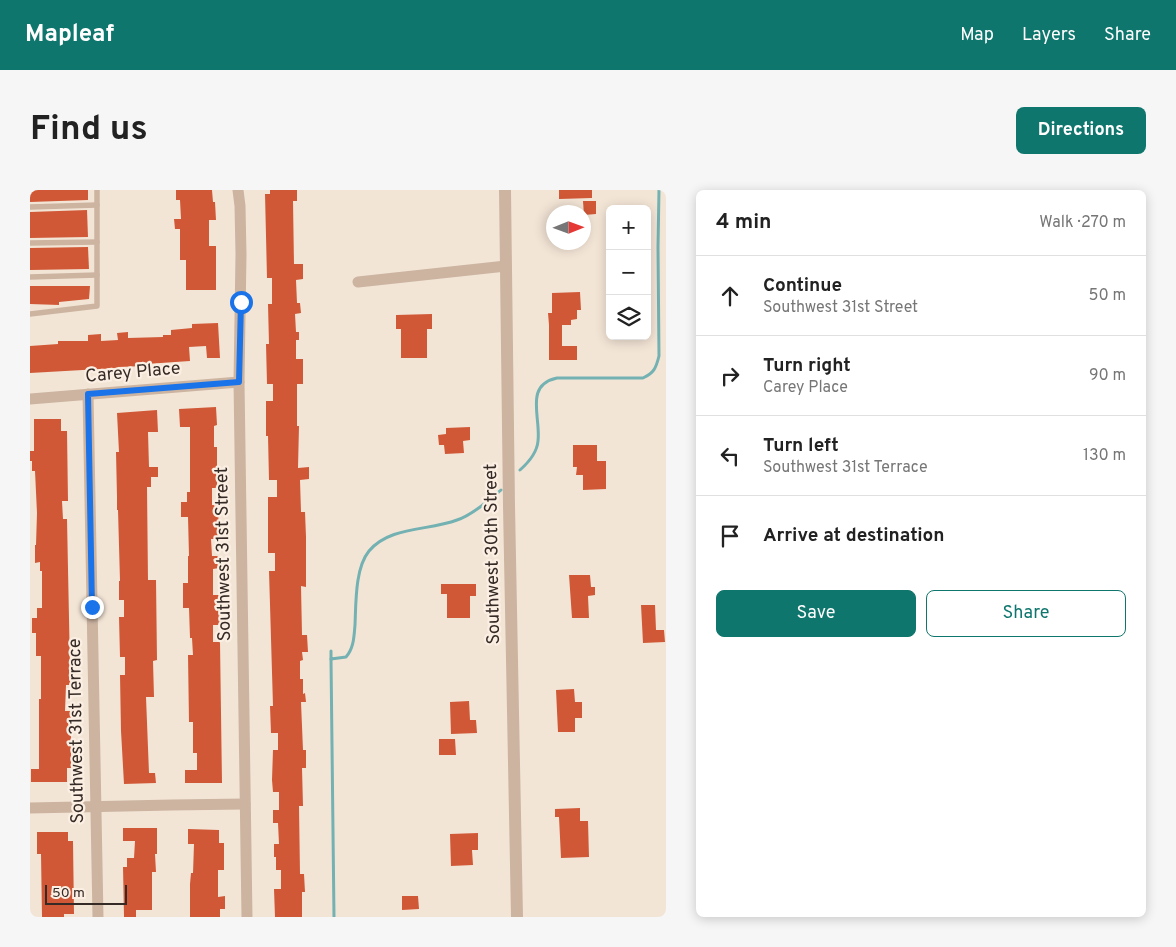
<!DOCTYPE html>
<html lang="en">
<head>
<meta charset="utf-8">
<style>
  :root { --surface:#fff; --page:#f6f6f6; --text:#222; --muted:#767676; --line:#e0e0e0; --accent:#0f766e }
  body { margin:0; font-family:Overpass,sans-serif; background:var(--page); color:var(--text) }
  .controls { position:absolute; right:15px; top:15px; display:grid; overflow:hidden; border-radius:8px; box-shadow:0 2px 12px #0003 }
  .controls button { width:45px; height:45px; display:grid; place-items:center; padding:0; border:0; border-bottom:1px solid var(--line); background:var(--surface); color:var(--text); font:25px sans-serif }
  .compass { position:absolute; left:516px; top:15px; width:45px; height:45px; border-radius:50%; background:var(--surface); box-shadow:0 2px 12px #0003; rotate:89deg }
  .scale { position:absolute; left:15px; bottom:12px; width:82px; box-sizing:border-box; padding-left:5px; border:2px solid #352a25; border-top:0; font-size:14px; line-height:18px; white-space:nowrap; color:#352a25; -webkit-text-stroke:4px #fbefe3; paint-order:stroke }
  .stop { position:absolute; width:15px; height:15px; margin:-11px; border:4px solid #1a73e8; border-radius:50%; background:#fff }
  .stop.end { background:#1a73e8; border-color:#fff; box-shadow:0 1px 5px #0008 }
  .list { margin:0; padding:0; list-style:none }
  h2 { display:flex; justify-content:space-between; align-items:center; height:65px; margin:0; padding:0 20px; font-size:21px }
  h2 small { font-size:16px; font-weight:400; color:var(--muted) }
  .list li { display:grid; grid-template-columns:32px 1fr auto; gap:15px; align-items:center; box-sizing:border-box; height:80px; padding:0 20px; border-top:1px solid var(--line) }
  .list b { display:block; font-size:19px; white-space:nowrap }
  .list p { margin:0; font-size:16px; white-space:nowrap; color:var(--muted) }
  .list em { font-size:16px; font-style:normal; color:var(--muted) }
  .actions { display:flex; gap:10px; padding:15px 20px }
  .actions a { flex:1; padding:11px 0; border:1px solid var(--accent); border-radius:8px; text-align:center; font-size:18px; color:var(--accent) }
  .actions .main { background:var(--accent); color:#fff }
  .icon { flex:none; width:28px; height:28px; fill:none; stroke:currentColor; stroke-width:2; stroke-linecap:round; stroke-linejoin:round }
  .map { position:relative; flex:none; width:636px; height:727px; overflow:hidden; border-radius:8px }
  header { display:flex; align-items:center; gap:30px; box-sizing:border-box; height:70px; padding:0 25px; background:var(--accent); color:#fff }
  header strong { font-size:24px }
  nav { display:flex; gap:28px; margin-inline-start:auto; font-size:18px }
  .intro { display:flex; align-items:center; justify-content:space-between; box-sizing:border-box; height:120px; padding:0 30px }
  h1 { margin:0; font-size:35px }
  .button { padding:12px 22px; border-radius:8px; background:var(--accent); color:#fff; font-size:18px; font-weight:700 }
  main { display:flex; gap:30px; padding:0 30px }
  aside { flex:1; background:var(--surface); border-radius:8px; box-shadow:0 2px 12px #0003 }
  .map>svg:first-child { display:block }
  .lines { fill:none; stroke-linecap:round; stroke-linejoin:round }
  .stream { stroke:#73b1b2; stroke-width:3 }
  .building { fill:#d15836 }
  .service { stroke:#ccb4a1; stroke-width:5.5 }
  .minor { stroke:#ccb4a1; stroke-width:11 }
  .tertiary { stroke:#ccb4a1; stroke-width:12 }
  .route { stroke:#1a73e8; stroke-width:6 }
  .labels { text-anchor:middle; dominant-baseline:central; stroke-width:4.5; stroke-linejoin:round; paint-order:stroke }
  .street-label { font-size:18px; fill:#352a25; stroke:#fbefe3 }
</style>
</head>
<body>
<header>
<strong>Mapleaf</strong>
<nav><a>Map</a><a>Layers</a><a>Share</a></nav>
</header>
<div class="intro"><h1>Find us</h1><a class="button">Directions</a></div>
<main>
<div class="map">
<svg width="636" height="727" viewBox="0 0 636 727">
  <rect width="100%" height="100%" fill="#f3e5d6"/>
  <g class="lines">
    <!-- stream -->
    <g class="stream">
      <path d="M 490,280 C 499,272 507,263 508,251 C 511,227 494,195 527,188 L 613,188 C 624,183 626,178 629,166 L 628,57 L 629,0"/>
      <path d="M 301,461 L 301,469 L 316,467 C 324,458 324,446 325,435 C 326,413 325,378 339,361 C 360,336 398,341 427,330 C 440,326 460,310 471,300"/>
      <path d="M 301,469 L 304,727"/>
    </g>
  </g>
  <!-- building -->
  <g class="building">
    <path d="M 0,0 L 58,0 L 58,10 L 0,12 Z"/>
    <path d="M 146,0 L 182,0 L 183,12 L 185,12 L 186,30 L 179,30 L 179,56 L 186,56 L 186,100 L 156,100 L 156,70 L 150,70 L 150,39 L 145,39 L 144,29 L 151,29 L 150,10 L 146,10 Z"/>
    <path d="M 240,0 L 267,0 L 267,11 L 263,11 L 264,74 L 273,74 L 273,89 L 266,90 L 267,113 L 270,113 L 271,123 L 265,124 L 266,142 L 269,142 L 269,150 L 266,150 L 266,169 L 273,169 L 273,194 L 267,194 L 267,236 L 269,236 L 268,278 L 279,277 L 279,289 L 270,290 L 271,322 L 275,322 L 276,347 L 276,397 L 271,396 L 272,445 L 277,445 L 278,462 L 272,462 L 273,470 L 270,471 L 270,489 L 273,489 L 273,504 L 275,503 L 276,512 L 271,512 L 273,560 L 276,560 L 276,578 L 272,578 L 273,616 L 269,616 L 270,684 L 274,684 L 275,702 L 272,702 L 272,727 L 245,727 L 244,699 L 251,699 L 251,680 L 246,680 L 246,667 L 244,667 L 244,654 L 249,654 L 248,633 L 243,633 L 243,620 L 249,620 L 249,602 L 243,602 L 242,590 L 243,560 L 248,560 L 248,543 L 241,543 L 240,516 L 243,516 L 239,381 L 245,381 L 245,363 L 238,363 L 238,307 L 247,307 L 247,290 L 239,290 L 238,246 L 236,246 L 236,211 L 243,211 L 243,194 L 237,194 L 236,154 L 239,154 L 238,114 L 242,114 L 242,88 L 237,88 L 235,4 L 240,4 Z"/>
    <path d="M 529,0 L 562,0 L 562,8 L 529,9 Z"/>
    <path d="M 553,11 L 566,11 L 566,24 L 554,25 Z"/>
    <path d="M 57,20 L 58,47 L 0,48 L 0,22 Z"/>
    <path d="M 58,57 L 59,79 L 0,80 L 0,58 Z"/>
    <path d="M 0,96 L 60,96 L 59,109 L 29,112 L 29,115 L 0,114 Z"/>
    <path d="M 550,102 L 551,120 L 547,120 L 547,129 L 541,130 L 541,135 L 532,135 L 532,156 L 547,156 L 547,170 L 519,170 L 519,135 L 518,123 L 522,123 L 522,103 Z"/>
    <path d="M 402,124 L 402,139 L 397,139 L 397,168 L 371,168 L 371,139 L 366,139 L 366,125 Z"/>
    <path d="M 188,133 L 190,168 L 177,168 L 176,156 L 159,157 L 160,171 L 116,174 L 116,176 L 88,177 L 88,178 L 0,183 L 0,156 L 28,154 L 28,151 L 58,151 L 58,145 L 71,144 L 71,151 L 88,150 L 87,143 L 98,142 L 98,148 L 133,147 L 133,145 L 141,145 L 141,140 L 162,138 L 162,134 Z"/>
    <path d="M 186,217 L 187,235 L 184,236 L 184,257 L 187,257 L 187,298 L 182,298 L 182,315 L 188,315 L 189,349 L 181,349 L 182,366 L 189,366 L 189,378 L 183,379 L 183,405 L 190,405 L 190,435 L 183,435 L 183,452 L 190,452 L 192,593 L 155,593 L 155,580 L 167,580 L 167,563 L 163,563 L 163,532 L 159,532 L 158,465 L 163,465 L 162,448 L 160,448 L 159,418 L 153,418 L 153,393 L 158,393 L 158,366 L 159,366 L 158,327 L 151,327 L 151,312 L 157,312 L 157,302 L 160,302 L 160,237 L 150,237 L 149,219 Z"/>
    <path d="M 127,220 L 128,242 L 118,242 L 119,277 L 128,277 L 128,287 L 121,287 L 121,297 L 117,297 L 118,390 L 126,390 L 127,470 L 123,471 L 124,507 L 116,507 L 119,583 L 125,583 L 126,593 L 94,594 L 91,541 L 90,485 L 95,485 L 95,467 L 90,467 L 89,427 L 94,427 L 94,410 L 89,410 L 89,391 L 90,391 L 88,320 L 87,320 L 87,307 L 86,262 L 89,262 L 87,223 Z"/>
    <path d="M 4,229 L 31,229 L 31,241 L 37,241 L 38,311 L 32,311 L 33,329 L 37,329 L 40,478 L 40,495 L 36,495 L 35,521 L 41,521 L 41,578 L 37,578 L 37,592 L 1,592 L 1,579 L 9,579 L 9,509 L 11,509 L 11,466 L 6,466 L 6,443 L 2,443 L 2,428 L 7,428 L 7,418 L 12,418 L 12,381 L 10,381 L 10,372 L 5,373 L 5,355 L 6,355 L 7,323 L 5,281 L 2,281 L 2,271 L 0,271 L 0,261 L 4,261 Z"/>
    <path d="M 440,237 L 440,250 L 433,251 L 434,263 L 415,264 L 414,255 L 409,255 L 408,245 L 416,244 L 416,238 Z"/>
    <path d="M 543,255 L 567,255 L 567,271 L 576,271 L 576,299 L 553,300 L 553,285 L 546,285 L 547,277 L 543,277 Z"/>
    <path d="M 539,385 L 560,385 L 561,397 L 565,397 L 565,405 L 558,406 L 559,428 L 542,428 Z"/>
    <path d="M 411,394 L 446,394 L 446,406 L 440,406 L 440,428 L 417,428 L 417,404 L 411,404 Z"/>
    <path d="M 611,415 L 625,415 L 626,440 L 634,440 L 635,452 L 613,453 Z"/>
    <path d="M 544,499 L 545,512 L 552,512 L 552,528 L 545,528 L 545,542 L 528,542 L 526,500 Z"/>
    <path d="M 439,511 L 440,530 L 446,530 L 447,543 L 421,544 L 420,512 Z"/>
    <path d="M 409,549 L 425,549 L 426,565 L 409,565 Z"/>
    <path d="M 550,618 L 550,631 L 558,631 L 559,667 L 531,668 L 529,627 L 525,627 L 525,619 Z"/>
    <path d="M 93,638 L 127,638 L 127,664 L 125,664 L 126,682 L 122,682 L 122,720 L 106,720 L 106,727 L 94,727 L 93,677 L 97,677 L 97,668 L 104,668 L 105,651 L 93,651 Z"/>
    <path d="M 158,639 L 189,640 L 189,653 L 194,653 L 194,680 L 188,680 L 188,707 L 195,706 L 195,719 L 190,719 L 190,727 L 160,727 L 160,694 L 161,683 L 163,683 L 164,654 L 158,654 Z"/>
    <path d="M 7,642 L 38,642 L 38,651 L 43,651 L 44,724 L 34,724 L 34,727 L 12,727 L 11,664 L 7,664 Z"/>
    <path d="M 448,643 L 448,660 L 442,660 L 443,675 L 421,676 L 420,644 Z"/>
    <path d="M 372,706 L 388,706 L 389,719 L 372,720 Z"/>
  </g>
  <g class="lines">
    <!-- service -->
    <g class="service">
      <path d="M 0,17 L 67,15"/>
      <path d="M 0,53 L 67,52"/>
      <path d="M 0,87 L 67,85"/>
      <path d="M 0,124 L 67,116 L 67,0"/>
    </g>
    <!-- minor -->
    <g class="minor">
      <path d="M 208,0 L 210,16 L 211,64 L 209,192 L 217,727"/>
      <path d="M 328,92 L 476,76"/>
      <path d="M 58,204 L 68,727"/>
      <path d="M 0,209 L 209,192"/>
      <path d="M 0,618 L 142,615 L 215,614"/>
    </g>
    <!-- tertiary -->
    <path class="tertiary" d="M 475,0 L 479,316 L 487,727"/>
  </g>
  <g class="lines">
    <!-- route -->
    <path class="route" d="M 62,417 L 58,204 L 209,192 L 211,112"/>
  </g>
  <g class="labels">
    <!-- street labels -->
    <g class="street-label">
      <text transform="translate(103 183) rotate(-5)">Carey Place</text>
      <text transform="translate(194 364) rotate(-91)">Southwest 31st Street</text>
      <text transform="translate(463 364) rotate(-91)">Southwest 30th Street</text>
      <text transform="translate(47 541) rotate(-91)">Southwest 31st Terrace</text>
    </g>
  </g>
</svg>
<div class="controls">
<button>+</button>
<button>−</button>
<button><svg class="icon" aria-label="layers" viewBox="0 0 24 24"><path d="M12 4l9 5-9 5-9-5zM3 14l9 5 9-5"/></svg></button>
</div>
<svg class="compass" viewBox="-18 -18 36 36"><path d="M0-13l5 13h-10z" fill="#e53935"/><path d="M0 13l5-13h-10z" fill="#767676"/></svg>
<div class="scale">50 m</div>
<div class="stop" style="left:211px;top:112px"></div>
<div class="stop end" style="left:62px;top:417px"></div>
</div>
<aside>
<h2>4 min<small>Walk · 270 m</small></h2>
<ul class="list">
<li><svg class="icon" aria-label="ahead" viewBox="0 0 24 24"><path d="M12 20V5M6 11l6-6 6 6"/></svg><div><b>Continue</b><p>Southwest 31st Street</p></div><em>50 m</em></li>
<li><svg class="icon" aria-label="right" viewBox="0 0 24 24"><path d="M7 20v-9h11M14 6l5 5-5 5"/></svg><div><b>Turn right</b><p>Carey Place</p></div><em>90 m</em></li>
<li><svg class="icon" aria-label="left" viewBox="0 0 24 24"><path d="M17 20v-9H6M10 6l-5 5 5 5"/></svg><div><b>Turn left</b><p>Southwest 31st Terrace</p></div><em>130 m</em></li>
<li><svg class="icon" aria-label="arrive" viewBox="0 0 24 24"><path d="M6 21V4h12l-3 4 3 4H6"/></svg><div><b>Arrive at destination</b></div></li>
</ul>
<div class="actions"><a class="main">Save</a><a>Share</a></div>
</aside>
</main>
</body>
</html>
